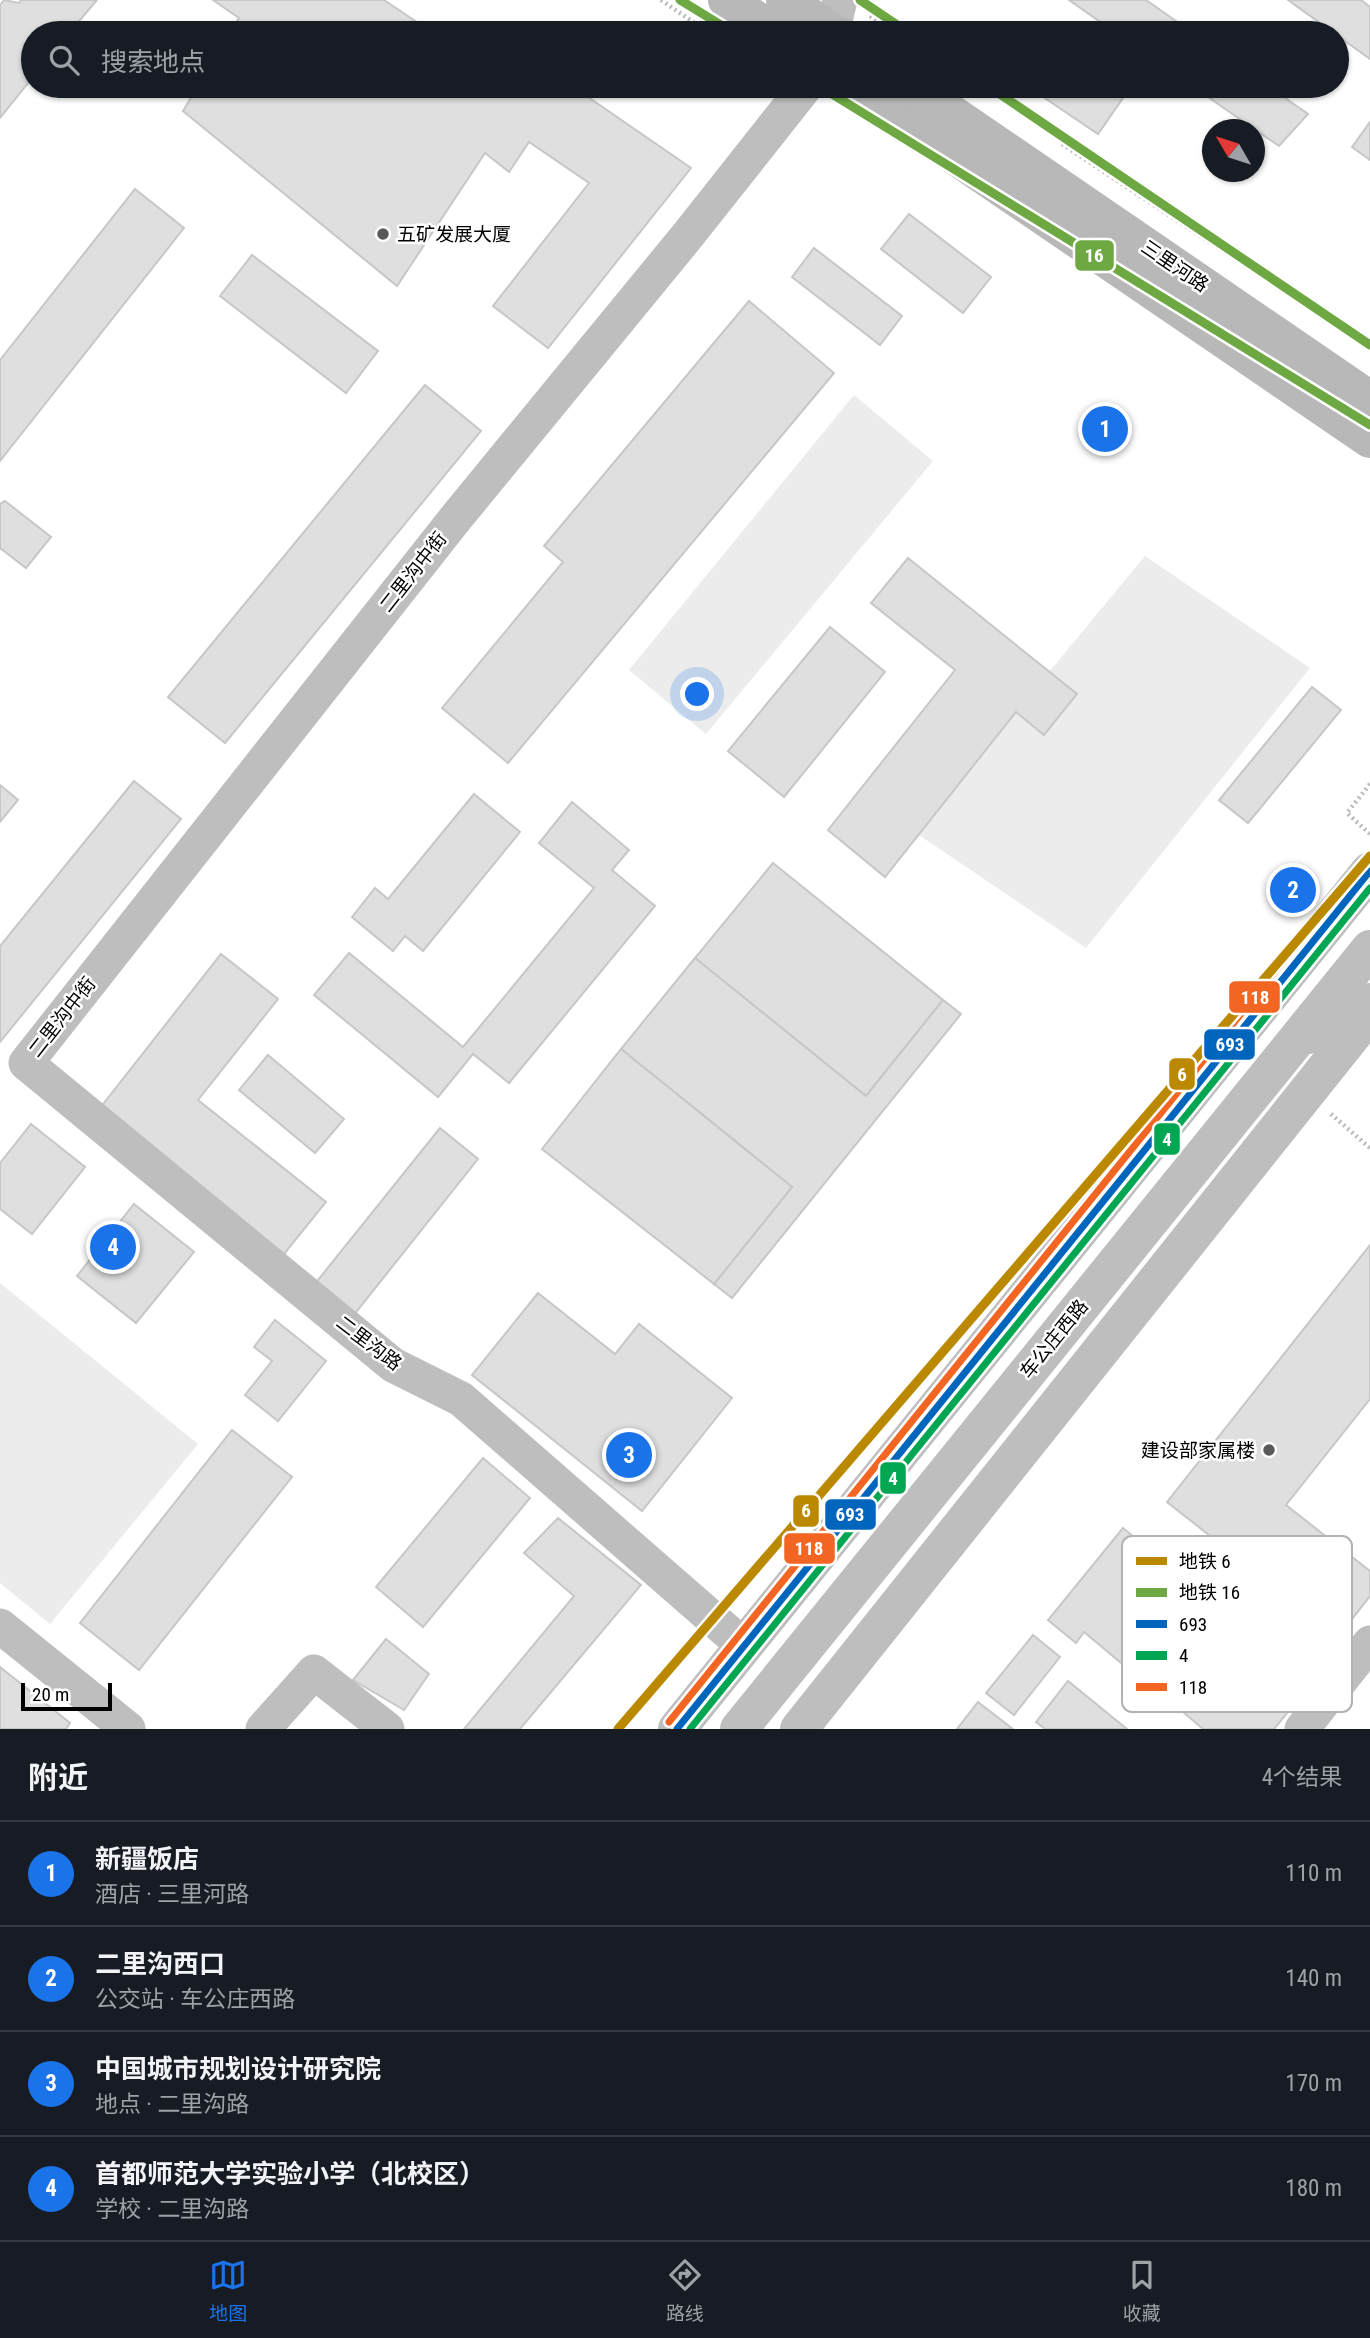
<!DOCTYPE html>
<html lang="zh">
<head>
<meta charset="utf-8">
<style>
  :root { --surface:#171b24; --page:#242831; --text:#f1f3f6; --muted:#9ea1a6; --line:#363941; --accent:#1a73e8 }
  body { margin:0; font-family:"Roboto Condensed","Noto Sans SC",sans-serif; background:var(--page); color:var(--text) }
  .compass { position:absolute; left:1202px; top:119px; width:63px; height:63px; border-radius:50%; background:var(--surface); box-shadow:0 2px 5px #0004; rotate:309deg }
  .scale { position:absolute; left:21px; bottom:18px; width:91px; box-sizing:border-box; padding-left:7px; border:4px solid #000; border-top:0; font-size:19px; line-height:24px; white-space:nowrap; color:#000; -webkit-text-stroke:5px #fff; paint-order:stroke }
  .you { position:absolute; left:698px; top:695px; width:24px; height:24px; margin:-18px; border:5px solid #fff; border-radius:50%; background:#1a73e8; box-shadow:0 0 0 10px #1a73e833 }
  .badge { display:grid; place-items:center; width:46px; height:46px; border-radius:50%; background:var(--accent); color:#fff; font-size:23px; font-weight:700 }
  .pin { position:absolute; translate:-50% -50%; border:4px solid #fff; box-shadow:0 2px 7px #0006 }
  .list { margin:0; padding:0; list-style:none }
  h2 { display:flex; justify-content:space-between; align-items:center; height:91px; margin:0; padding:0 28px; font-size:30px }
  h2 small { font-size:23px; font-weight:400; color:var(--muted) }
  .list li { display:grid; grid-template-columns:46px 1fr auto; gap:21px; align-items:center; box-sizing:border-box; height:105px; padding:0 28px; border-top:2px solid var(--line) }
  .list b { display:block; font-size:26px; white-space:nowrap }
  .list p { margin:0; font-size:23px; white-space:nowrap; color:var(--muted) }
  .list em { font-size:23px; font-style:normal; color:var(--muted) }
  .icon { flex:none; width:38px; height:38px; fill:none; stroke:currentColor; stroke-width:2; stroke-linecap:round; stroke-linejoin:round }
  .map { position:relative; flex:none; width:1370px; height:1729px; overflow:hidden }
  .search { position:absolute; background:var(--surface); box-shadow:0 2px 5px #0004; left:21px; right:21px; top:21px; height:77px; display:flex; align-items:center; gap:18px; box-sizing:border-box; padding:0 24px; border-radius:38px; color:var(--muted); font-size:26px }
  .sheet { height:511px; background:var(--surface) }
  nav { display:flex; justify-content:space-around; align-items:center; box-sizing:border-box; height:98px; border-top:2px solid var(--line); background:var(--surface); font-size:19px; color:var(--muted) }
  nav a { display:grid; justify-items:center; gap:4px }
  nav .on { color:var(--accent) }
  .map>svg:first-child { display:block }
  .green { fill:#ececec }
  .building { fill:#dfdfdf; stroke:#c7c7c7; stroke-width:2 }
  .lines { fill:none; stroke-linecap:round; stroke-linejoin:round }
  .path { stroke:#b9b9b9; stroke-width:4.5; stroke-dasharray:2 3.5; stroke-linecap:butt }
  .minor { stroke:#bebebe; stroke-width:35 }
  .tertiary { stroke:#bebebe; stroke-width:38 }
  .secondary { stroke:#b8b8b8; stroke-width:38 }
  .primary { stroke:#bebebe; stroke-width:38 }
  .bus-1-casing { stroke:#fff; stroke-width:12 }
  .bus-2-casing { stroke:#fff; stroke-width:12 }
  .bus-3-casing { stroke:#fff; stroke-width:12 }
  .bus-1 { stroke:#0065bd; stroke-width:7 }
  .bus-2 { stroke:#00a651; stroke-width:7 }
  .bus-3 { stroke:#f26522; stroke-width:7 }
  .metro-1-casing { stroke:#fff; stroke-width:14 }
  .metro-2-casing { stroke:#fff; stroke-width:14 }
  .metro-1 { stroke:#bb8900; stroke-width:9 }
  .metro-2 { stroke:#6da843; stroke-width:9 }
  .poi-dot { fill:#595959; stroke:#fff; stroke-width:2.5 }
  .labels { text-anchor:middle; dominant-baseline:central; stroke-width:5; stroke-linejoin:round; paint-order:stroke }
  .poi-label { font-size:19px; fill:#000; stroke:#fff; text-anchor:start }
  .street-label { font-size:19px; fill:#000; stroke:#fff }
  .key { fill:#fff; stroke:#b2b2b2; stroke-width:2 }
  .key-label { font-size:19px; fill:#000 }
  .line-badge { stroke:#fff; stroke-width:2.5 }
  .badge-label { font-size:19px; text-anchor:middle; font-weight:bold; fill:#fff }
</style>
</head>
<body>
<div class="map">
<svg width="1370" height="1729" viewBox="0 0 1370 1729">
  <rect width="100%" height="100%" fill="#fff"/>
  <!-- green -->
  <g class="green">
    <path d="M 854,395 L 933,461 L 706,734 L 629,670 Z"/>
    <path d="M 1145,556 L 1310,668 L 1086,948 L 919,835 L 1016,712 L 1045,735 L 1077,694 L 1049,672 Z"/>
    <path d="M 0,1283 L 198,1444 L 50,1624 L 0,1583 Z"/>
  </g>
  <!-- building -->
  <g class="building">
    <path d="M 4,0 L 19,3 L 21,0 L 97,0 L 69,33 L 33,33 L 33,77 L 0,118 L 0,5 Z"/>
    <path d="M 213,0 L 384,0 L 433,33 L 229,33 L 239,18 Z"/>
    <path d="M 1069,0 L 1146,0 L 1193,33 L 1116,33 Z"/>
    <path d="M 1288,0 L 1361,0 L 1370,7 L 1370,59 Z"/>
    <path d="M 198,86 L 511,86 L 524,95 L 530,86 L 572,86 L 691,168 L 548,348 L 493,306 L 589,183 L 529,142 L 509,172 L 485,153 L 397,286 L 183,111 Z"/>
    <path d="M 1027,86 L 1105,86 L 1123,98 L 1098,134 Z"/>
    <path d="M 1192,86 L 1268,86 L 1308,114 L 1279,146 Z"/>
    <path d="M 1370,122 L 1370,160 L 1352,147 Z"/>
    <path d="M 135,189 L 184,228 L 0,461 L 0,360 Z"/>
    <path d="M 909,214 L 991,277 L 963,313 L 881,249 Z"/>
    <path d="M 814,248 L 902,316 L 880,345 L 792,277 Z"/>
    <path d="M 252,255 L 378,351 L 346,393 L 220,296 Z"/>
    <path d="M 749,301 L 834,373 L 508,763 L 442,708 L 563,562 L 544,546 Z"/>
    <path d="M 425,385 L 481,431 L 225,743 L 168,697 Z"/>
    <path d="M 5,501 L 51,537 L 26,568 L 0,548 L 0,504 Z"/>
    <path d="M 908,558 L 1077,694 L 1044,735 L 1016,712 L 885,877 L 828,830 L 955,670 L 871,603 Z"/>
    <path d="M 830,627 L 885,672 L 784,797 L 728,751 Z"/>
    <path d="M 1312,687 L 1341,710 L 1248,823 L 1219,800 Z"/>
    <path d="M 134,781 L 181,819 L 0,1042 L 0,946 Z"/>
    <path d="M 0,785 L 18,800 L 0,822 Z"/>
    <path d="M 474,794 L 520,832 L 423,951 L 405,936 L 393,951 L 352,917 L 375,888 L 388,899 Z"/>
    <path d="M 572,802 L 629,850 L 612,870 L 655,906 L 509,1083 L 473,1054 L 438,1097 L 314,995 L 349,953 L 463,1047 L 594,888 L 539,843 Z"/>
    <path d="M 773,863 L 943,1000 L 866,1096 L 695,958 Z"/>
    <path d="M 221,954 L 278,999 L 198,1100 L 326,1202 L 284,1254 L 100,1108 Z"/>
    <path d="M 695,958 L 866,1096 L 943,1000 L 961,1014 L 732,1298 L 714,1284 L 792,1187 L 621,1049 Z"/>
    <path d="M 621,1049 L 792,1187 L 714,1284 L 542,1149 Z"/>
    <path d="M 268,1055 L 344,1119 L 315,1153 L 239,1090 Z"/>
    <path d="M 31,1124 L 85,1167 L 32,1234 L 0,1209 L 0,1163 Z"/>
    <path d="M 440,1128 L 478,1159 L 353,1316 L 314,1285 Z"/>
    <path d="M 134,1204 L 194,1252 L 136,1323 L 77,1276 Z"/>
    <path d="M 1370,1245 L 1370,1399 L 1286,1505 L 1370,1571 L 1370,1596 L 1338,1637 L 1167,1502 Z"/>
    <path d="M 538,1293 L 615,1354 L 639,1324 L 732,1398 L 642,1511 L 472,1375 Z"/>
    <path d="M 275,1320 L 326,1361 L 278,1421 L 245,1395 L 272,1361 L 254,1347 Z"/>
    <path d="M 232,1430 L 292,1477 L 139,1670 L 80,1623 Z"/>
    <path d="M 483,1458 L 530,1498 L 423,1627 L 376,1587 Z"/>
    <path d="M 558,1518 L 641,1585 L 520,1729 L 464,1729 L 574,1596 L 524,1553 Z"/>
    <path d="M 1123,1528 L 1164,1562 L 1126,1610 L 1160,1639 L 1132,1672 L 1084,1632 L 1076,1643 L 1048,1620 Z"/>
    <path d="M 1033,1635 L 1060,1657 L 1014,1715 L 986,1693 Z"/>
    <path d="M 386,1639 L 429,1674 L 404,1710 L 353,1680 Z"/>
    <path d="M 1270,1651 L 1312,1683 L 1274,1729 L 1203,1729 L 1170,1701 L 1189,1678 L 1226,1705 Z"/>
    <path d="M 0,1667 L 70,1723 L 66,1729 L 0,1729 Z"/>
    <path d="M 1068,1681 L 1127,1729 L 1045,1729 L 1036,1722 Z"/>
    <path d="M 978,1702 L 1013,1729 L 957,1729 Z"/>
  </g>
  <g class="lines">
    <!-- path -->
    <g class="path">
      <path d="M 661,0 L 709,33"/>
      <path d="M 870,16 L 895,33"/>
      <path d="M 1062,144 L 1370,349"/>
      <path d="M 1370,784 L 1347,813 L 1370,834"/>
      <path d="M 1331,1114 L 1370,1148"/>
    </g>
    <!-- minor -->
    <g class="minor">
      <path d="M 832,33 L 840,0"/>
      <path d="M 0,1626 L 128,1729"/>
      <path d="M 744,1646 L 461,1399 L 393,1365 L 26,1063 L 455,519 L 688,235 L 806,86"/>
      <path d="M 263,1729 L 314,1672 L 387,1729"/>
      <path d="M 1302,1729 L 1370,1643"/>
    </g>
    <!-- tertiary -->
    <path class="tertiary" d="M 799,1729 L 1370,1013"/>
    <!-- secondary -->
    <g class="secondary">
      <path d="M 727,0 L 775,33"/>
      <path d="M 785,0 L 834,33"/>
      <path d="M 853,86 L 1370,439"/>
      <path d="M 911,86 L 1370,400"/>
    </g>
    <!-- primary -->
    <g class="primary">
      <path d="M 1309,1035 L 1370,1002"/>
      <path d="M 677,1729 L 1370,871"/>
      <path d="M 739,1729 L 1370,949"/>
    </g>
    <!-- bus-1 casing -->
    <g class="bus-1-casing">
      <path id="bus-1" d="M 677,1729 L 1370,871"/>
    </g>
    <!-- bus-2 casing -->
    <g class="bus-2-casing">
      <path id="bus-2" d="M 690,1729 L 1370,888"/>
    </g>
    <!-- bus-3 casing -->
    <g class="bus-3-casing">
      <path id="bus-3" d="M 669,1722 L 1362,864"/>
    </g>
    <!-- bus-1 -->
    <use href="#bus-1" class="bus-1"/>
    <!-- bus-2 -->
    <use href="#bus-2" class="bus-2"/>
    <!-- bus-3 -->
    <use href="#bus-3" class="bus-3"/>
    <!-- metro-1 casing -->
    <g class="metro-1-casing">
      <path id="metro-1" d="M 618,1729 L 1370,856"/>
    </g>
    <!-- metro-2 casing -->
    <g class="metro-2-casing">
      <g id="metro-2">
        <path d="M 680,0 L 734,33"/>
        <path d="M 860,0 L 909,33"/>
        <path d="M 819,86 L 1370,425"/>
        <path d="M 988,86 L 1370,345"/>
      </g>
    </g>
    <!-- metro-1 -->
    <use href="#metro-1" class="metro-1"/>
    <!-- metro-2 -->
    <use href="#metro-2" class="metro-2"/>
  </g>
  <!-- markers -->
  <g class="poi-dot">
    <circle cx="383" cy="234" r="7"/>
    <circle cx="1269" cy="1450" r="7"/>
  </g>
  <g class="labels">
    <!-- poi labels -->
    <g class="poi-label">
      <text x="397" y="234">五矿发展大厦</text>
      <text x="1255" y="1450" text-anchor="end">建设部家属楼</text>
    </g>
    <!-- street labels -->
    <g class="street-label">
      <text transform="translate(1175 266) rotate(34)">三里河路</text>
      <text transform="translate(413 572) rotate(-52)">二里沟中街</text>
      <text transform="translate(62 1017) rotate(-52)">二里沟中街</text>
      <text transform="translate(1054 1339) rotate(-51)">车公庄西路</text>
      <text transform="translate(369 1343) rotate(37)">二里沟路</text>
    </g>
  </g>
  <!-- legend -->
  <rect x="1122" y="1536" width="230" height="176" rx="10" class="key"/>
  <rect x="1136" y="1557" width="31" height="8" fill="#bb8900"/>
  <rect x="1136" y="1588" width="31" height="9" fill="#6da843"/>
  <rect x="1136" y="1620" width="31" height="8" fill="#0065bd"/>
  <rect x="1136" y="1651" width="31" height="9" fill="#00a651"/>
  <rect x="1136" y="1683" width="31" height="8" fill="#f26522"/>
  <g class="key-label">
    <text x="1179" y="1568">地铁 6</text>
    <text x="1179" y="1599">地铁 16</text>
    <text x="1179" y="1631">693</text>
    <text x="1179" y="1662">4</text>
    <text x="1179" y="1694">118</text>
  </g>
  <g class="line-badge">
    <rect x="1074" y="239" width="41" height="33" rx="7" fill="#6da843"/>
    <rect x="1228" y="980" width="53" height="34" rx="7" fill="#f26522"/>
    <rect x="1203" y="1028" width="53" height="33" rx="7" fill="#0065bd"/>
    <rect x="1168" y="1057" width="28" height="34" rx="7" fill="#bb8900"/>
    <rect x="1153" y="1122" width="28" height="34" rx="7" fill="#00a651"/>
    <rect x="879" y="1461" width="28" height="34" rx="7" fill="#00a651"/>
    <rect x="792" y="1494" width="28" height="34" rx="7" fill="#bb8900"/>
    <rect x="824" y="1498" width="53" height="33" rx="7" fill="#0065bd"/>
    <rect x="783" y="1532" width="53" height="33" rx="7" fill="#f26522"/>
  </g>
  <g class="badge-label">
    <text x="1094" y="262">16</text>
    <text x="1255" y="1004">118</text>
    <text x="1230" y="1051">693</text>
    <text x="1182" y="1081">6</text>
    <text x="1167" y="1146">4</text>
    <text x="893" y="1485">4</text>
    <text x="806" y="1517">6</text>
    <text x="850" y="1521">693</text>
    <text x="809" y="1555">118</text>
  </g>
</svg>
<svg class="compass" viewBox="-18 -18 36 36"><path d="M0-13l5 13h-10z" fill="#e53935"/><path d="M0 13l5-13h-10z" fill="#9ea1a6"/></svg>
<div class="scale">20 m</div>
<div class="you"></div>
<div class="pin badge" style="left:1105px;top:429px">1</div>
<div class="pin badge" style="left:1293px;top:890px">2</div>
<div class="pin badge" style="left:629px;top:1455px">3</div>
<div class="pin badge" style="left:113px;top:1247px">4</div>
<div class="search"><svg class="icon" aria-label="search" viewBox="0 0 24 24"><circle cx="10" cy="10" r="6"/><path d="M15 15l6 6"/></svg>搜索地点</div>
</div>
<section class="sheet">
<h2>附近<small>4个结果</small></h2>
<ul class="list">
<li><span class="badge">1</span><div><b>新疆饭店</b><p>酒店 · 三里河路</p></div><em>110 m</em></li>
<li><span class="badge">2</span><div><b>二里沟西口</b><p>公交站 · 车公庄西路</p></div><em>140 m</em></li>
<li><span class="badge">3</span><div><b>中国城市规划设计研究院</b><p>地点 · 二里沟路</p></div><em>170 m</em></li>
<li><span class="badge">4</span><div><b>首都师范大学实验小学（北校区）</b><p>学校 · 二里沟路</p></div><em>180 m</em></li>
</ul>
</section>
<nav>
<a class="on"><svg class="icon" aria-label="map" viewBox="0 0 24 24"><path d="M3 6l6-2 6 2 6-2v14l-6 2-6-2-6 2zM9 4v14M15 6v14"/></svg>地图</a>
<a><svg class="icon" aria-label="directions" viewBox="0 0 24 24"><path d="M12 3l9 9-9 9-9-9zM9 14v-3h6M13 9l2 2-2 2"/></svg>路线</a>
<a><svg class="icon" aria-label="saved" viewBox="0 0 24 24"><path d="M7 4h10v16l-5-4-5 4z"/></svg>收藏</a>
</nav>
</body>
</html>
